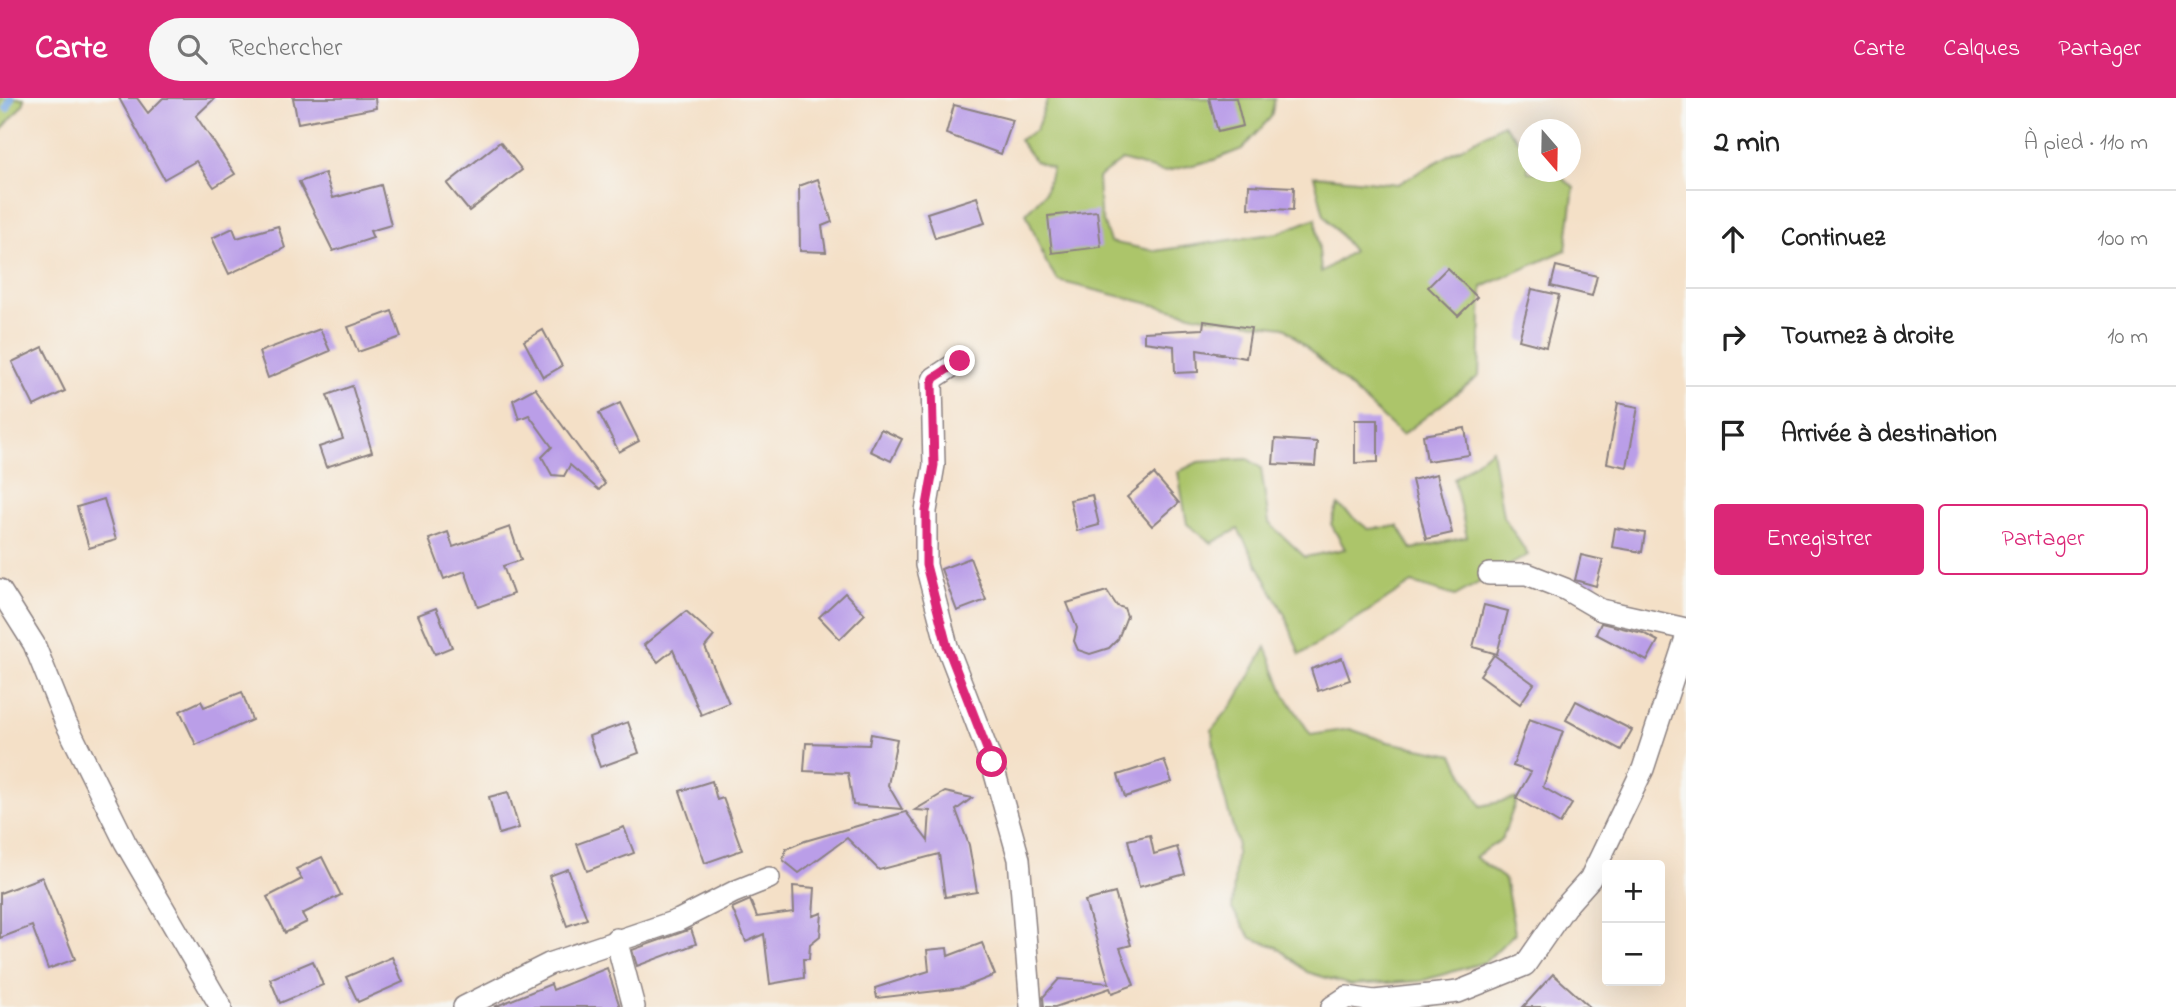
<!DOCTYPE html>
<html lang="fr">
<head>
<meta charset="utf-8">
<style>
  :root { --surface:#fff; --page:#f6f6f6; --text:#222; --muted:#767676; --line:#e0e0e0; --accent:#db2777 }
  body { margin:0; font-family:"Indie Flower",sans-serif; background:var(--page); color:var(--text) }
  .controls { position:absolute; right:21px; bottom:21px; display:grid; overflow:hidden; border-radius:7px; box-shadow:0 7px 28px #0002 }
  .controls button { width:63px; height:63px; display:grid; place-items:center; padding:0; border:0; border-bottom:2px solid var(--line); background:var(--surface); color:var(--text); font:35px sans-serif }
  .compass { position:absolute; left:1518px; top:21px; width:63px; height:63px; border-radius:50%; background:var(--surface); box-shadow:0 7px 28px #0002; rotate:160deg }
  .stop { position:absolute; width:21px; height:21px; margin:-16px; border:5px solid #db2777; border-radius:50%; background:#fff }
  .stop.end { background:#db2777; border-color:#fff; box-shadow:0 2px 7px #0008 }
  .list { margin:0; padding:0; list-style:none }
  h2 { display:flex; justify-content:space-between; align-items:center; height:91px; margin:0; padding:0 28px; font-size:30px }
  h2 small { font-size:23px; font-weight:400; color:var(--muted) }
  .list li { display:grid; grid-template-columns:46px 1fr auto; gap:21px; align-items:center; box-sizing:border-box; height:98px; padding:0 28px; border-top:2px solid var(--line) }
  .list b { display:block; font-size:26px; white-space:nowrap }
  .list em { font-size:23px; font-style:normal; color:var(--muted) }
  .actions { display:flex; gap:14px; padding:21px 28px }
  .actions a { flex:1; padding:16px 0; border:2px solid var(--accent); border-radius:7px; text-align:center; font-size:24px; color:var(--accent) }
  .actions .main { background:var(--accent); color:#fff }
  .icon { flex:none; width:38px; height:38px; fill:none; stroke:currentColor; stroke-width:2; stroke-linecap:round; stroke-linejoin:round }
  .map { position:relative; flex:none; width:1686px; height:909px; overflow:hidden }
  header { display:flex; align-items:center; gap:42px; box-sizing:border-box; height:98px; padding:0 35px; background:var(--accent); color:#fff }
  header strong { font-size:33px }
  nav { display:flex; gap:38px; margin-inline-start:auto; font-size:24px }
  .search { width:490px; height:63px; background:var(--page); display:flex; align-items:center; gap:18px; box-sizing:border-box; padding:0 24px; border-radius:38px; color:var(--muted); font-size:26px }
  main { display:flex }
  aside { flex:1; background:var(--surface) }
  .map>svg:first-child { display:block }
  .green { fill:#acc56a; stroke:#677452; stroke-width:2 }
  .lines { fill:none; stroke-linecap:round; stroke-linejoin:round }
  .stream { stroke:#77a7e1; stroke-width:8 }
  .building { fill:#ba9ee8 }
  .minor-casing { stroke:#8b8181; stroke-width:24 }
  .minor { stroke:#fff; stroke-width:21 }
  .route { stroke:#db2777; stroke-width:9 }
</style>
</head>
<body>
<header>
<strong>Carte</strong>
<div class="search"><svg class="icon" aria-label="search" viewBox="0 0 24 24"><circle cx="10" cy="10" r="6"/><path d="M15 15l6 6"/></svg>Rechercher</div>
<nav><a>Carte</a><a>Calques</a><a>Partager</a></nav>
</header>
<main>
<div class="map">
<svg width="1686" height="909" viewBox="0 0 1686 909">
  <rect width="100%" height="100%" fill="#f6f6f2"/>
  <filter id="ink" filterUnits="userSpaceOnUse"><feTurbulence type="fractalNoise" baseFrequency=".0143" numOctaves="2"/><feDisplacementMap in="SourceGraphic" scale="14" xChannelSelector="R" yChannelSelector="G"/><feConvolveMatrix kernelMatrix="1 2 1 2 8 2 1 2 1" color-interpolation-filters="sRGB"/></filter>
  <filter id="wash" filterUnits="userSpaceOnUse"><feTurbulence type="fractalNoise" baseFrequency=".00686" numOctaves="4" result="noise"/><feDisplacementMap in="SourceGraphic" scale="28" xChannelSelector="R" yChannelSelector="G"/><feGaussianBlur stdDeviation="1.57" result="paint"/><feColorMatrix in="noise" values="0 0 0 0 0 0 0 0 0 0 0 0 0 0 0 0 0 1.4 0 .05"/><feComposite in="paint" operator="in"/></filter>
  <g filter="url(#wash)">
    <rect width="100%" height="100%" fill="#f4e0c7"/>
    <!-- green -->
    <g class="green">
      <path d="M 0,0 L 24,0 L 24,5 L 0,34 Z"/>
      <path d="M 1048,0 L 1275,0 L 1271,19 L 1242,51 L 1214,62 L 1163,74 L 1122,62 L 1098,80 L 1100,114 L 1110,144 L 1155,153 L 1278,135 L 1316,120 L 1321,174 L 1353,153 L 1324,117 L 1314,78 L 1398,86 L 1503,26 L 1528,53 L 1528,74 L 1554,74 L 1574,89 L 1566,152 L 1482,189 L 1479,278 L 1402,337 L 1284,229 L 1199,218 L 1058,183 L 1046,164 L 1026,115 L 1045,95 L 1052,70 L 1035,63 L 1019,42 L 1036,32 Z"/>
      <path d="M 1492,351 L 1503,418 L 1528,457 L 1455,498 L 1412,485 L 1300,557 L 1285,517 L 1238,431 L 1212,445 L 1187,426 L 1178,374 L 1198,364 L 1248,361 L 1261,370 L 1269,425 L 1305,459 L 1345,451 L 1331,426 L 1338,407 L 1368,431 L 1398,428 L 1412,451 L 1467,439 L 1454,381 Z"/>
      <path d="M 1266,549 L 1285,597 L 1311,637 L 1350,631 L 1388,644 L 1453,657 L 1481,708 L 1517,700 L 1502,741 L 1475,759 L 1505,781 L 1515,835 L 1485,864 L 1421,883 L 1350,887 L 1307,874 L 1277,849 L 1251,840 L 1232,811 L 1237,744 L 1217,673 L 1212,632 L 1236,602 Z"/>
    </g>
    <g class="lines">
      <!-- stream -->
      <path class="stream" d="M 7,10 L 11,0"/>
    </g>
    <g id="blocks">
      <!-- building -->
      <g class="building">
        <path d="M 119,0 L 137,0 L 148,15 L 163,0 L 215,0 L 196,18 L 235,76 L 214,89 L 196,63 L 164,81 Z"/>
        <path d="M 293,0 L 375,0 L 376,10 L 298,25 Z"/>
        <path d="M 1209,0 L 1236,0 L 1243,28 L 1218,34 Z"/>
        <path d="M 954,7 L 1013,22 L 1001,56 L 946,36 Z"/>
        <path d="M 500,44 L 522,72 L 469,113 L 447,86 Z"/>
        <path d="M 325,75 L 333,100 L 381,87 L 391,127 L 370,133 L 373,140 L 333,153 L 299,84 Z"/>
        <path d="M 818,81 L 832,124 L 822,128 L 826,154 L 800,153 L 799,88 Z"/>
        <path d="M 1249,87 L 1294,89 L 1293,112 L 1248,110 Z"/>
        <path d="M 977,99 L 985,125 L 935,140 L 927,115 Z"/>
        <path d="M 1097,113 L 1101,149 L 1052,155 L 1048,118 Z"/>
        <path d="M 278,128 L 285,150 L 229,176 L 212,140 L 233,130 L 237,140 Z"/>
        <path d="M 1556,168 L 1597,178 L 1592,198 L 1551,188 Z"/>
        <path d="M 1447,170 L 1477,199 L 1458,218 L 1428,189 Z"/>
        <path d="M 1532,191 L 1559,197 L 1546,249 L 1519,242 Z"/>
        <path d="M 392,213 L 401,239 L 358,254 L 348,229 Z"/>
        <path d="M 1204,223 L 1251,230 L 1246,260 L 1197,252 L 1198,274 L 1175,275 L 1174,248 L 1144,244 L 1144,234 L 1203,231 Z"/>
        <path d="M 320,231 L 330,253 L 268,280 L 259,254 Z"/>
        <path d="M 543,232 L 562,268 L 543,279 L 524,243 Z"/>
        <path d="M 43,249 L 65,293 L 34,308 L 12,264 Z"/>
        <path d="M 352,288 L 372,354 L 326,369 L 319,349 L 343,341 L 327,297 Z"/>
        <path d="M 535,290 L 605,386 L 599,392 L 570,367 L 564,378 L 552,377 L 542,359 L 552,349 L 529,317 L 519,321 L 513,302 Z"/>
        <path d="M 620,305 L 639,343 L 619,354 L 599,315 Z"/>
        <path d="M 1618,305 L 1638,309 L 1627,369 L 1607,365 Z"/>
        <path d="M 1355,322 L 1378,322 L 1378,364 L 1355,365 Z"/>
        <path d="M 1465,330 L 1469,357 L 1427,363 L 1423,337 Z"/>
        <path d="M 881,331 L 902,341 L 891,363 L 870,353 Z"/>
        <path d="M 1275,341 L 1317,344 L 1315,368 L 1273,366 Z"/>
        <path d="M 1154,376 L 1179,405 L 1152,428 L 1127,399 Z"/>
        <path d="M 1437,376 L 1452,435 L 1426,441 L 1412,382 Z"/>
        <path d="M 1092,397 L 1099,427 L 1077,433 L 1070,402 Z"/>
        <path d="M 104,401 L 116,442 L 89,450 L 77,409 Z"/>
        <path d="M 510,429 L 521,462 L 503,468 L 513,496 L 478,509 L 465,473 L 444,481 L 429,441 L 448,434 L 453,449 Z"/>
        <path d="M 1615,430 L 1645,435 L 1642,454 L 1612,449 Z"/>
        <path d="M 1581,457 L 1603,462 L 1596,488 L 1575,482 Z"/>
        <path d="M 970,460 L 986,502 L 957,513 L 941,471 Z"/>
        <path d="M 1107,493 L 1117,508 L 1124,510 L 1127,518 L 1118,541 L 1109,550 L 1090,556 L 1078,552 L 1074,543 L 1077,530 L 1067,505 Z"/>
        <path d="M 845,495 L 865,516 L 840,541 L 819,519 Z"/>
        <path d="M 1484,507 L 1508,513 L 1497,556 L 1473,549 Z"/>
        <path d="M 436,510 L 452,549 L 435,556 L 418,517 Z"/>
        <path d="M 686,513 L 714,538 L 705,549 L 729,605 L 701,617 L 673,552 L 658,564 L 644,547 Z"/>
        <path d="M 1601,525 L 1643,535 L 1658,543 L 1647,563 L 1596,536 Z"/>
        <path d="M 1494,557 L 1534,586 L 1520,606 L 1480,577 Z"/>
        <path d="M 1342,560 L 1350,582 L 1318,593 L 1311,571 Z"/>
        <path d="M 242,594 L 252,622 L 196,647 L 180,613 L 201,603 L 204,609 Z"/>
        <path d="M 1576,603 L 1632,632 L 1621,652 L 1566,622 Z"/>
        <path d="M 1529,621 L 1563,633 L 1543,689 L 1572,706 L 1560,726 L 1516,700 L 1531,674 L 1513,668 Z"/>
        <path d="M 628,624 L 639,655 L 600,669 L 589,638 Z"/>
        <path d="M 871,636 L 897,641 L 888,687 L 902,711 L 853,707 L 848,675 L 804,673 L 806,645 L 869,647 Z"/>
        <path d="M 1164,662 L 1172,684 L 1125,699 L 1118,677 Z"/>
        <path d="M 712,683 L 717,702 L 723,700 L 742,752 L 705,765 L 680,693 Z"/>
        <path d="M 508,694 L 519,730 L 499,736 L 489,699 Z"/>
        <path d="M 945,694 L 972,700 L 956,712 L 969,747 L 977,794 L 945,799 L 939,756 L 879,772 L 847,740 L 799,775 L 783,762 L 786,751 L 805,743 L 906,714 L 928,743 L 930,713 L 915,712 Z"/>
        <path d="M 624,729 L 634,755 L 587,773 L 577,746 Z"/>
        <path d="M 1150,737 L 1154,756 L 1177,749 L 1185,776 L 1139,789 L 1128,742 Z"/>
        <path d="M 322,759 L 341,797 L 302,816 L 307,824 L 285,835 L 267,799 L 302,781 L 296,771 Z"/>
        <path d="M 568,771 L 587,821 L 567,828 L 549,778 Z"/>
        <path d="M 42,779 L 75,861 L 48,871 L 32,828 L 0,840 L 0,795 Z"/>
        <path d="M 793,788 L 815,790 L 813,818 L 822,815 L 820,838 L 810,846 L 809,861 L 803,861 L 804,880 L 770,886 L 764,836 L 746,844 L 732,810 L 750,802 L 757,819 L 794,814 Z"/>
        <path d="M 1115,795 L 1131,847 L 1120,850 L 1134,887 L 1112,895 L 1110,890 L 1055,909 L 1044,909 L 1043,899 L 1059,881 L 1109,885 L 1085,803 Z"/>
        <path d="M 691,831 L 696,846 L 637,868 L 632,852 Z"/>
        <path d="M 982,845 L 995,877 L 962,890 L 877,900 L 875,890 L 929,873 L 927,852 L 947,850 L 948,858 Z"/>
        <path d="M 392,859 L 403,884 L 358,904 L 346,879 Z"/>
        <path d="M 313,863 L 323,887 L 280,905 L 270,881 Z"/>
        <path d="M 607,870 L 620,909 L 494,909 L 551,886 L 553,892 Z"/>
        <path d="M 1553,876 L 1590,909 L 1523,909 Z"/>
      </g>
    </g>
  </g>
  <g filter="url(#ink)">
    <use href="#blocks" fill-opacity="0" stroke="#8b8181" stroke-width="2"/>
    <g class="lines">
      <!-- minor casing -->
      <g class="minor-casing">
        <g id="minor">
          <path d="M 960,263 L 934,280 L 932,285 L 934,367 L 926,413 L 926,467 L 947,548 L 992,665 L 1019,761 L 1031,909"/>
          <path d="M 1489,476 L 1527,476 L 1565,491 L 1601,512 L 1686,531"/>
          <path d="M 0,492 L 34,546 L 66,625 L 125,744 L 221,909"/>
          <path d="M 616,841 L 634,909"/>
          <path d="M 464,909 L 549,866 L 679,822 L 734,794 L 769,780"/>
          <path d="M 1332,909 L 1347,899 L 1374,903 L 1458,894 L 1525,867 L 1565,809 L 1590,781 L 1643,671 L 1686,540"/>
        </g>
      </g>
      <!-- minor -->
      <use href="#minor" class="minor"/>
    </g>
  </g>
  <g class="lines" filter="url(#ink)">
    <!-- route -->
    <path class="route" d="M 960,263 L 934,280 L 932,285 L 934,367 L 926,413 L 926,467 L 947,548 L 992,664"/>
  </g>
</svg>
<div class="controls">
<button>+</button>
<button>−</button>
</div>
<svg class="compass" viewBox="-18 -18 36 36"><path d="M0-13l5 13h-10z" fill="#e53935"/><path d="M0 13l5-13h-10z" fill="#767676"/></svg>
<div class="stop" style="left:992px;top:664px"></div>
<div class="stop end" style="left:960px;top:263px"></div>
</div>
<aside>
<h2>2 min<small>À pied · 110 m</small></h2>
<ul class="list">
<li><svg class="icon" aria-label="ahead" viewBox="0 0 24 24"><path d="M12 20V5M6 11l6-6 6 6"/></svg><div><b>Continuez</b></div><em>100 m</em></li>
<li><svg class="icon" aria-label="right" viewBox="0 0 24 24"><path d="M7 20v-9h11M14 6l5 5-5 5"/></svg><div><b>Tournez à droite</b></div><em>10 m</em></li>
<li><svg class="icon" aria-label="arrive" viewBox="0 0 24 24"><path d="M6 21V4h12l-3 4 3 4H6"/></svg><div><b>Arrivée à destination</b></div></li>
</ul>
<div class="actions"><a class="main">Enregistrer</a><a>Partager</a></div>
</aside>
</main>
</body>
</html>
